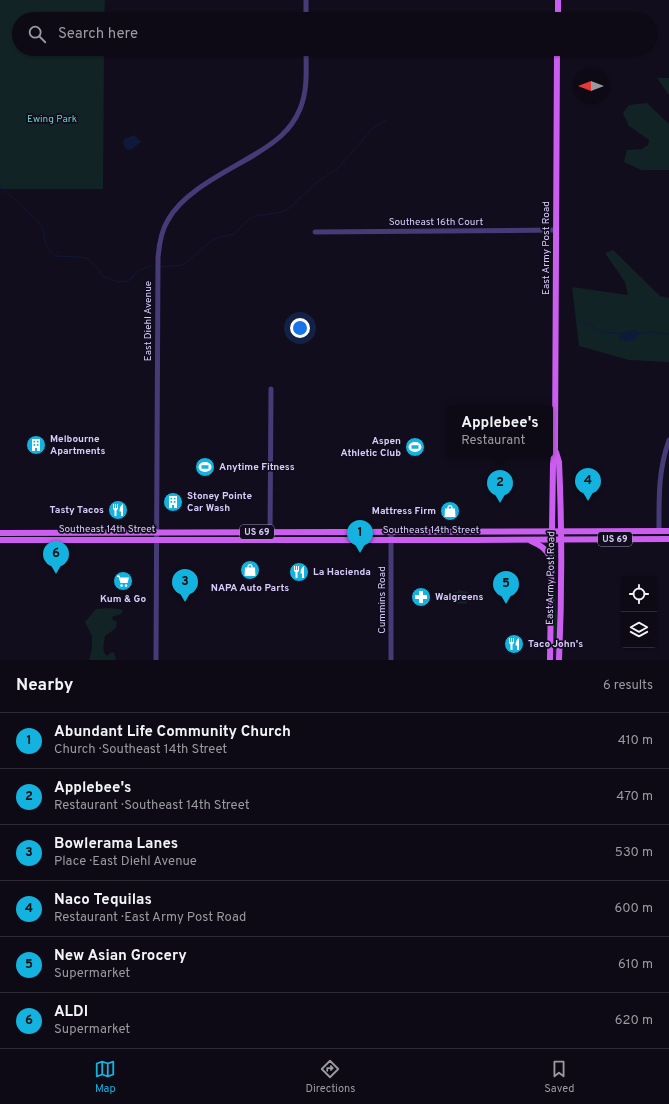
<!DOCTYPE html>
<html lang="en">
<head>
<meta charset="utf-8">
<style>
  :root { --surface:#0d0a15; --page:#16131e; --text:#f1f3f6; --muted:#9a9aa0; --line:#2d2b34; --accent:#14b2de }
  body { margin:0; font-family:Overpass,sans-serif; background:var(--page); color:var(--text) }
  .controls { position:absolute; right:12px; bottom:12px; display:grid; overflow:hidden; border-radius:4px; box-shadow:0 1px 3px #0004 }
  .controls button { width:36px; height:36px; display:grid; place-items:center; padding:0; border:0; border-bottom:1px solid var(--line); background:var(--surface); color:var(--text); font:20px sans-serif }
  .compass { position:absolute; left:573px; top:68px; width:36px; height:36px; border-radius:50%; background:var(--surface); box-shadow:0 1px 3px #0004; rotate:270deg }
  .you { position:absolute; left:300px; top:328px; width:14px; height:14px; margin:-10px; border:3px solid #fff; border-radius:50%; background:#1a73e8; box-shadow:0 0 0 6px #1a73e833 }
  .badge { display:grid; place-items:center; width:26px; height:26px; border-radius:50%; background:var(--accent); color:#111; font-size:13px; font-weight:700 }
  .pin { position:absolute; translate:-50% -33px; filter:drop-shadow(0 1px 2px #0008) }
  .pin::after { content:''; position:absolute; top:21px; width:14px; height:12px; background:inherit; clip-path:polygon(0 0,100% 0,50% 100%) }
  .popup { position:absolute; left:447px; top:405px; width:106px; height:52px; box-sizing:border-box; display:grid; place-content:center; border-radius:4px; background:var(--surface); filter:drop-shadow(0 1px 3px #0005); font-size:13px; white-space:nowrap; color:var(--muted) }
  .popup b { font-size:15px; color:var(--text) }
  .popup::after { content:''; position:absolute; left:50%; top:100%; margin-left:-8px; border:8px solid transparent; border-top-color:var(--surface) }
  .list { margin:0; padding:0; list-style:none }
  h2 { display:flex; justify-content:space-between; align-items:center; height:52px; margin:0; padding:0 16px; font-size:17px }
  h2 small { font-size:13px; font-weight:400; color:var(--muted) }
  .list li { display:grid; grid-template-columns:26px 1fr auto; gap:12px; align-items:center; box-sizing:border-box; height:56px; padding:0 16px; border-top:1px solid var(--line) }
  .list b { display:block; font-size:15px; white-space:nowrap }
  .list p { margin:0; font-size:13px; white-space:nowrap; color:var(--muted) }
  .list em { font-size:13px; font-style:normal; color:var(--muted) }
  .icon { flex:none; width:22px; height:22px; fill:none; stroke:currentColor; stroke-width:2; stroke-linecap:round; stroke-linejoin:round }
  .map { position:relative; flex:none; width:669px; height:660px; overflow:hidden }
  .search { position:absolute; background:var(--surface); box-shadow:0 1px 3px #0004; left:12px; right:12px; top:12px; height:44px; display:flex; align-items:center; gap:10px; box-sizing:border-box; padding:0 14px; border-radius:22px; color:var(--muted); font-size:15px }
  .sheet { height:388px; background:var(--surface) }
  nav { display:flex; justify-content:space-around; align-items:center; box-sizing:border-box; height:56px; border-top:1px solid var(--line); background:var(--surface); font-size:11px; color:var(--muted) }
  nav a { display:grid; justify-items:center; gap:2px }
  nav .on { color:var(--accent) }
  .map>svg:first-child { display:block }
  .green { fill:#112325 }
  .water { fill:#0f1939 }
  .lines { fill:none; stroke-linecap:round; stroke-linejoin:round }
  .stream { stroke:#0f1939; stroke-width:1 }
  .minor { stroke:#453c77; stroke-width:5 }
  .major { stroke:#cb5ef0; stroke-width:6 }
  .labels { text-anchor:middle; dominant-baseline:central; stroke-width:3.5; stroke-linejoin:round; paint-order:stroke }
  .shield { fill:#110d1c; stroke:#9c93b7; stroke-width:1 }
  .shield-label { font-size:9px; font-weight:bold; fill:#d7ccfa }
  .park-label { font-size:10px; fill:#60d2c4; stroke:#110d1c }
  .street-label { font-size:10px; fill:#d7ccfa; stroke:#110d1c }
  .poi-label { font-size:10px; font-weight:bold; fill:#d7ccfa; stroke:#110d1c; text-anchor:start }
</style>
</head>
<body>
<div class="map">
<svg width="669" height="660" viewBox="0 0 669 660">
  <rect width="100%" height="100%" fill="#110d1c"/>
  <!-- green -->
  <g class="green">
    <path d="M 0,0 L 105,0 L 104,19 L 19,19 L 19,49 L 104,49 L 103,189 L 0,189 Z"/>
    <path d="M 657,78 L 669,78 L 669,95 Z"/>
    <path d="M 647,103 L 669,124 L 669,170 L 641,170 L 624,162 L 627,150 L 642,149 L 648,145 L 649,140 L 629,126 L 623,113 L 629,105 Z"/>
    <path d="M 613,250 L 660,296 L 669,298 L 669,362 L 629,360 L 579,346 L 572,287 L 628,295 L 625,282 L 605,253 Z"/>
    <path d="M 554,589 L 555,589 L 558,628 L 556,660 L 555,660 L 553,644 Z"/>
    <path d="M 458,590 L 468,592 L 467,603 L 466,604 L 455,603 L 454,592 L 458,592 Z"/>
    <path d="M 109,608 L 120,609 L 123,611 L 121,614 L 112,617 L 113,620 L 117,622 L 116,628 L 105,636 C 104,644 101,651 107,656 L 110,653 L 114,652 L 116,660 L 89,660 L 92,649 L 92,636 L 85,622 L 96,609 Z"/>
  </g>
  <!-- water -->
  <g class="water">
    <path d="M 134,135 L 141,142 L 132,149 L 127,150 L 123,144 L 124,139 Z"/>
    <path d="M 635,330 L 640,333 L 634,340 L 625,341 L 619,339 L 620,333 Z"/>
  </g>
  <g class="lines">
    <!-- stream -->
    <g class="stream">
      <path d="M 0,186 L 39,222 C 49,236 39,243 55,256 L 77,257 L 87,258 L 97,268 L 103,276 L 118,282 L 128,281 L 139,270 L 144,268 L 152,266"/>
      <path d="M 161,267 L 183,265 L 214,239 L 234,234 L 248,220 L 256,216 L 282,212 L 288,209 L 315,184 L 337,169 L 375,126 L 387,120"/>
      <path d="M 578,320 L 603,332 L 620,333"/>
      <path d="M 639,333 L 649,332 L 669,334"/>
    </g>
    <!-- minor -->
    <g class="minor">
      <path d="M 306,19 L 306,0"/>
      <path d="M 315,232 L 556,230"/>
      <path d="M 659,531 C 659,498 658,471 669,440"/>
      <path d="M 391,532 L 391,660"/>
      <path d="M 270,540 L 271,389"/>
      <path d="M 156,660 L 158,258 C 159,245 161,231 168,220 C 184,191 226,172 254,155 C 274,143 291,131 300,109 C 308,90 306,69 306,49"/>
    </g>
    <!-- major -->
    <g class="major">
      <path d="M 558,19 L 558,0"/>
      <path d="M 556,452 L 559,462 C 562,528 562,594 559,660"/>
      <path d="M 0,533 L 669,531"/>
      <path d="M 0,540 L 475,540 L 669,539"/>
      <path d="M 531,541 C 540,545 547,549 551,559"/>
      <path d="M 550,660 L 553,464 L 555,448 L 557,49"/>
    </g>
  </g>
  <!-- icons -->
  <defs>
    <g id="building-disc" transform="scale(1)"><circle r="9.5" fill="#14b2de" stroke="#110d1c"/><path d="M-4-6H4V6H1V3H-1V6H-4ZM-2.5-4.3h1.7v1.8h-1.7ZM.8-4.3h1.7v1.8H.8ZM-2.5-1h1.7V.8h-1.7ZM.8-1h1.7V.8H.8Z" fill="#fff"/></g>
    <g id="stadium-disc" transform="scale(1)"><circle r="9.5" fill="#14b2de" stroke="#110d1c"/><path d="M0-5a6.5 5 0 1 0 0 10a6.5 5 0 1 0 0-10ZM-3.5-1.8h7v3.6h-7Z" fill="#fff"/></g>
    <g id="restaurant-disc" transform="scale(1)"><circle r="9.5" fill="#14b2de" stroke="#110d1c"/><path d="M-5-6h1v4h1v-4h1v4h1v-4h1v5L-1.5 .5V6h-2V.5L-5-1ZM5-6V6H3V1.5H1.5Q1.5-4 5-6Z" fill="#fff"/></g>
    <g id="shop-disc" transform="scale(1)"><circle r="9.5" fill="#14b2de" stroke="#110d1c"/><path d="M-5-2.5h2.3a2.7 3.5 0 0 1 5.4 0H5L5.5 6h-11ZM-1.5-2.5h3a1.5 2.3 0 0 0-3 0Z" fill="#fff"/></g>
    <g id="supermarket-disc" transform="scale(1)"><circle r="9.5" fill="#14b2de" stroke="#110d1c"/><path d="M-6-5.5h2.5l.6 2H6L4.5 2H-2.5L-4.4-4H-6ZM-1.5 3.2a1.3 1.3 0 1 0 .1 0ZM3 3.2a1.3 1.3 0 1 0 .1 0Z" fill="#fff"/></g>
    <g id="pharmacy-disc" transform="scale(1)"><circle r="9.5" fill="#14b2de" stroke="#110d1c"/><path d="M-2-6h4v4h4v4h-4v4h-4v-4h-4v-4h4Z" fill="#fff"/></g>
  </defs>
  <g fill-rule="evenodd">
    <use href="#building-disc" x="36" y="445"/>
    <use href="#stadium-disc" x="415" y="447"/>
    <use href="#stadium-disc" x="205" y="467"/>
    <use href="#building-disc" x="173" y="502"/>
    <use href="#restaurant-disc" x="118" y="510"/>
    <use href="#shop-disc" x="450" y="511"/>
    <use href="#shop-disc" x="250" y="570"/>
    <use href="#restaurant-disc" x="299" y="572"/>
    <use href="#supermarket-disc" x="123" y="581"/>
    <use href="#pharmacy-disc" x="421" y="597"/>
    <use href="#restaurant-disc" x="514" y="644"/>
  </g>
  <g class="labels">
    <!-- shield labels -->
    <g class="shield">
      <rect x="240" y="525" width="34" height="14" rx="3"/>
      <rect x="598" y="532" width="34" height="14" rx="3"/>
    </g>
    <g class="shield-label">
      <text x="257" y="532">US 69</text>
      <text x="615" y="539">US 69</text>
    </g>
    <!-- park labels -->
    <g class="park-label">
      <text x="52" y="119">Ewing Park</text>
    </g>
    <!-- street labels -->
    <g class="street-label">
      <text x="436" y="222">Southeast 16th Court</text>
      <text transform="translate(546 248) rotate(-90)">East Army Post Road</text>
      <text transform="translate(148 321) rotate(-90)">East Diehl Avenue</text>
      <text x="107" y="529">Southeast 14th Street</text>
      <text x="431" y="530">Southeast 14th Street</text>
      <text transform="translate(551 578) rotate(-89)">East Army Post Road</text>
      <text transform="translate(382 600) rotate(-90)">Cummins Road</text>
    </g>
    <!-- poi labels -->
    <g class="poi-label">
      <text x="50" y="439">Melbourne<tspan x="50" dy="12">Apartments</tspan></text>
      <text x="401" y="441" text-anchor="end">Aspen<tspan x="401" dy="12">Athletic Club</tspan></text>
      <text x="219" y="467">Anytime Fitness</text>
      <text x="187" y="496">Stoney Pointe<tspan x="187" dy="12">Car Wash</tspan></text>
      <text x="104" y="510" text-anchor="end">Tasty Tacos</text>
      <text x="436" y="511" text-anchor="end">Mattress Firm</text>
      <text x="313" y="572">La Hacienda</text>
      <text x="250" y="588" text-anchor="middle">NAPA Auto Parts</text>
      <text x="435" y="597">Walgreens</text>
      <text x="123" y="599" text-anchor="middle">Kum &amp; Go</text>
      <text x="528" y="644">Taco John's</text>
    </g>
  </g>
</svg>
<div class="controls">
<button><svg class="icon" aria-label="locate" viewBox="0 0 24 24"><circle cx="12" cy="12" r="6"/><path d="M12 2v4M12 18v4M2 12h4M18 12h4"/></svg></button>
<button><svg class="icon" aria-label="layers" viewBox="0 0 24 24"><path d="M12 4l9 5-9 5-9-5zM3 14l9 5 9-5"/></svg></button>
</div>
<svg class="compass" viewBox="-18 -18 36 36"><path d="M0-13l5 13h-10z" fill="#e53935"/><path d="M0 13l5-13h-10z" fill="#9a9aa0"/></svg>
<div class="you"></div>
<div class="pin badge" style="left:360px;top:553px">1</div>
<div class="pin badge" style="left:500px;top:503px">2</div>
<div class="popup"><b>Applebee's</b>Restaurant</div>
<div class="pin badge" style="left:185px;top:602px">3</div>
<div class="pin badge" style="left:588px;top:501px">4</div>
<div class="pin badge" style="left:506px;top:604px">5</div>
<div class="pin badge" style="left:56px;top:574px">6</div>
<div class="search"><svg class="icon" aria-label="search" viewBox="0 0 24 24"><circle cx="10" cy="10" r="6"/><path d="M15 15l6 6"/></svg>Search here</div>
</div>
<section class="sheet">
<h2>Nearby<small>6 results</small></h2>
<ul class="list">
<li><span class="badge">1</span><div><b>Abundant Life Community Church</b><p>Church · Southeast 14th Street</p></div><em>410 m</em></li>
<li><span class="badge">2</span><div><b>Applebee's</b><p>Restaurant · Southeast 14th Street</p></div><em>470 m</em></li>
<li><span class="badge">3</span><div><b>Bowlerama Lanes</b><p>Place · East Diehl Avenue</p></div><em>530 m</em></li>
<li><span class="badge">4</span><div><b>Naco Tequilas</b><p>Restaurant · East Army Post Road</p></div><em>600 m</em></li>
<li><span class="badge">5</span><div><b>New Asian Grocery</b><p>Supermarket</p></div><em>610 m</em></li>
<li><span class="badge">6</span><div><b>ALDI</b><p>Supermarket</p></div><em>620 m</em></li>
</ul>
</section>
<nav>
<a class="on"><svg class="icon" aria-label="map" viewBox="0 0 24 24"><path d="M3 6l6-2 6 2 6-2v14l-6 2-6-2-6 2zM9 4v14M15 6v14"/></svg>Map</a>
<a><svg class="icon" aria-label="directions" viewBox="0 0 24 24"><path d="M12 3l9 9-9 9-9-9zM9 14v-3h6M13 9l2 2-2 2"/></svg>Directions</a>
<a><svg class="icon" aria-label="saved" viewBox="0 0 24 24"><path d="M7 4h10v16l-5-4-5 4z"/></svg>Saved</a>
</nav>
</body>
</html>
